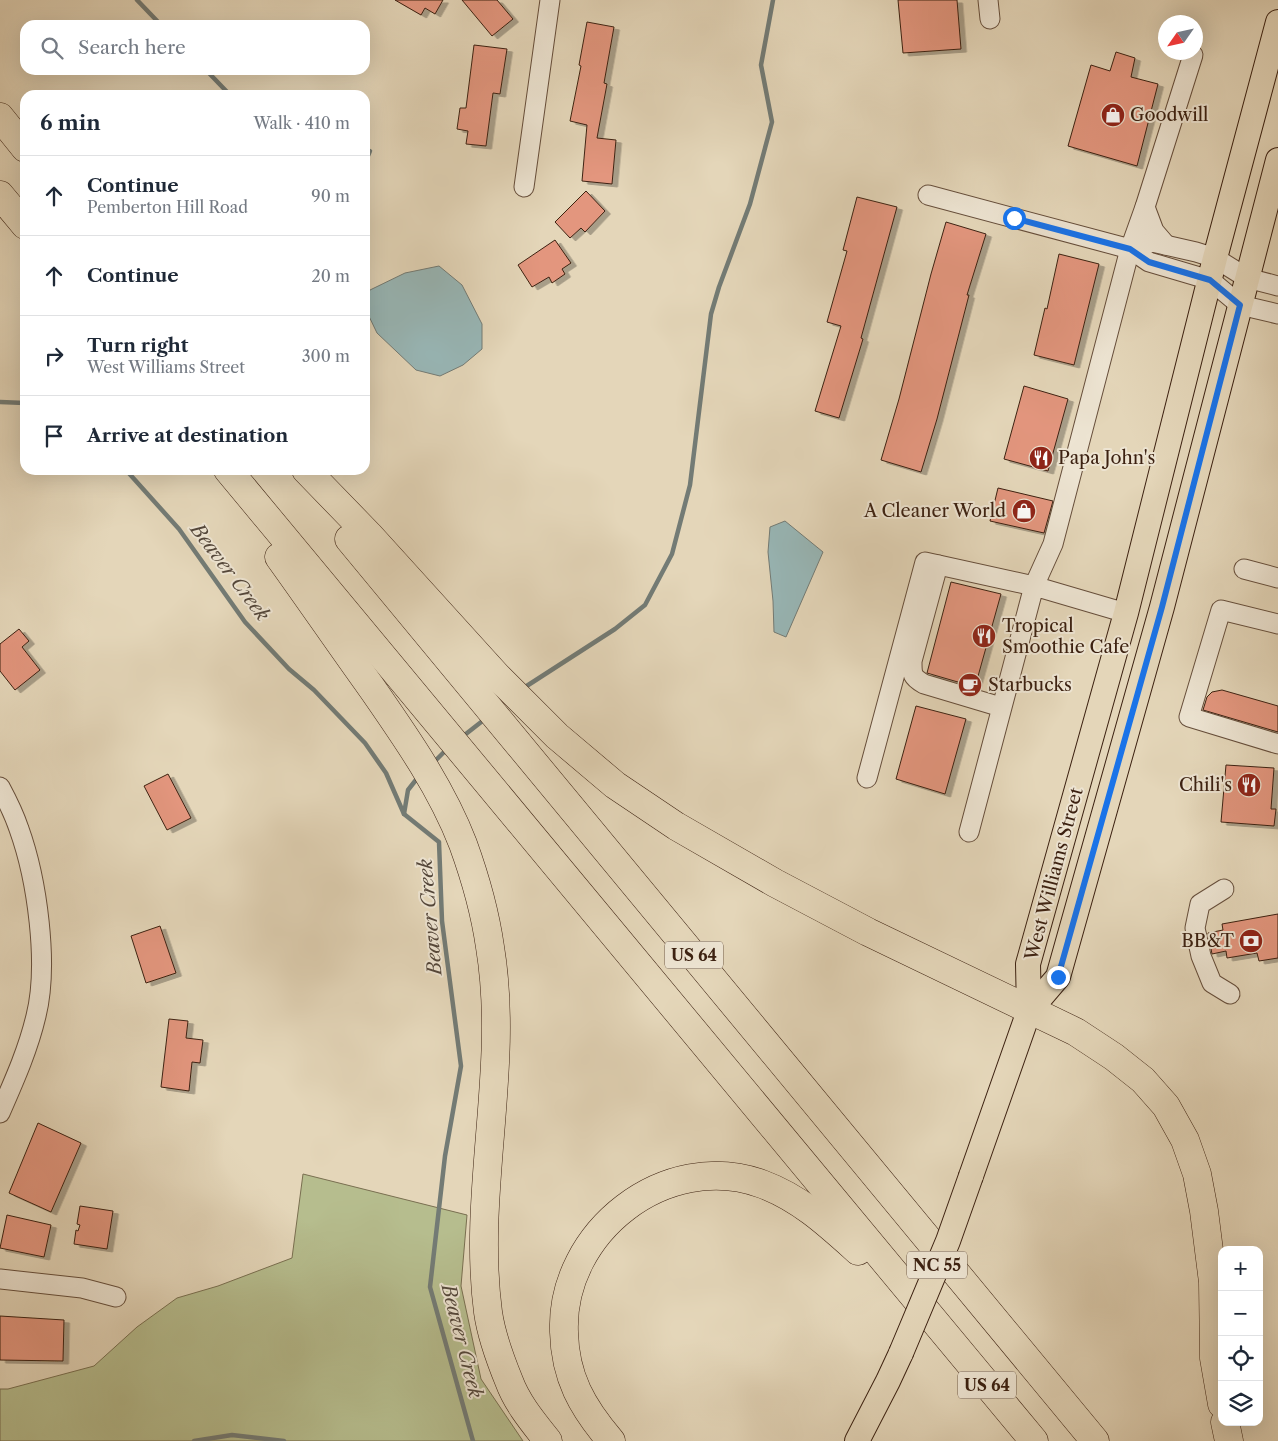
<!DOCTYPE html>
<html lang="en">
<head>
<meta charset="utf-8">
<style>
  :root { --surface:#fff; --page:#f6f6f7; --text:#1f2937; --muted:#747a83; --line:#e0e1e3 }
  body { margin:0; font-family:"Libre Caslon Text",serif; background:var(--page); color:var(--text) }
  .controls { position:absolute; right:15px; bottom:15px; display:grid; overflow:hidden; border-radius:10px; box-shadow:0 5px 20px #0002 }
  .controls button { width:45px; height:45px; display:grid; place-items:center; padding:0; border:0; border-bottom:1px solid var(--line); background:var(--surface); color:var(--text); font:25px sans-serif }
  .compass { position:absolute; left:1158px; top:15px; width:45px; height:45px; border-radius:50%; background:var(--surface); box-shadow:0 5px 20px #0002; rotate:236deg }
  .stop { position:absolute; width:15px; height:15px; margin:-11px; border:4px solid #1a73e8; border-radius:50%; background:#fff }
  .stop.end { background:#1a73e8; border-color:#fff; box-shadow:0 1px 5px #0008 }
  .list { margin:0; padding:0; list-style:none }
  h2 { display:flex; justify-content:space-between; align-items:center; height:65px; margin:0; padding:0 20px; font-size:21px }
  h2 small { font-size:16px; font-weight:400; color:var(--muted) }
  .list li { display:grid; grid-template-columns:32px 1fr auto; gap:15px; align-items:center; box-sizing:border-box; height:80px; padding:0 20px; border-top:1px solid var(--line) }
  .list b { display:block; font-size:19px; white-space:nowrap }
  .list p { margin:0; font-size:16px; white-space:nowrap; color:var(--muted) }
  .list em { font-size:16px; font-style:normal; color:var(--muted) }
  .icon { flex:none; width:28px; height:28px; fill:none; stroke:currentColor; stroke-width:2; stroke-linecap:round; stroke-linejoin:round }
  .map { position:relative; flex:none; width:1278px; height:1441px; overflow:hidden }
  .search { position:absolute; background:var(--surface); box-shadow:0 5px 20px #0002; left:20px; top:20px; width:350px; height:55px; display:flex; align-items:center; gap:12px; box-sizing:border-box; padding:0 18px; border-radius:15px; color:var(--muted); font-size:19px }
  .panel { position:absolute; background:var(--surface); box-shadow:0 5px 20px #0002; left:20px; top:90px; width:350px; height:385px; border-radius:15px }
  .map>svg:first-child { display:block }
  .green { fill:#b6bd8e; stroke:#796f50 }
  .water { fill:#98b7b7; stroke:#737b75 }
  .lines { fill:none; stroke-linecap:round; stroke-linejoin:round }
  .stream { stroke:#737b75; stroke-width:4.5 }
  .building { fill:#e3967e; stroke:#3c2111; filter:url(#shadow) }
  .minor-casing { stroke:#664e3b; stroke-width:21 }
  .major-casing { stroke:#3c2111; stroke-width:26 }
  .highway-casing { stroke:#3c2111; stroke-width:29 }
  .minor { stroke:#ede4d2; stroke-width:19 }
  .major { stroke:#e4d6b9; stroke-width:24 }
  .highway { stroke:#e4d6b9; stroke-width:28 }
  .major-bridge-casing { stroke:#3c2111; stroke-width:26; stroke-linecap:butt }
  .major-bridge { stroke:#e4d6b9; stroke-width:24 }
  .route { stroke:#1a73e8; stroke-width:6 }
  .labels { text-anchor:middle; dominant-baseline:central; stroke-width:4; stroke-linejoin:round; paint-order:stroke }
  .shield { fill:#ede4d2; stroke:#715c4b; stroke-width:1 }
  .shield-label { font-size:16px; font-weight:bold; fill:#3c2111 }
  .poi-label { font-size:18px; fill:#3c2111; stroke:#ede4d2; text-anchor:start }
  .street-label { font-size:18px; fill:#3c2111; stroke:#ede4d2 }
  .water-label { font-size:19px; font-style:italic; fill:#53463a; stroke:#ede4d2 }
</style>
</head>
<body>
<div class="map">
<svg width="1278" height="1441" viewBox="0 0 1278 1441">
  <defs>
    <filter id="shadow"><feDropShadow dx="5.5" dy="3" stdDeviation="0" flood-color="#0004"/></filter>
  </defs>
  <rect width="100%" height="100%" fill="#e4d6b9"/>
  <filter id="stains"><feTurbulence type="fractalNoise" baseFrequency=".004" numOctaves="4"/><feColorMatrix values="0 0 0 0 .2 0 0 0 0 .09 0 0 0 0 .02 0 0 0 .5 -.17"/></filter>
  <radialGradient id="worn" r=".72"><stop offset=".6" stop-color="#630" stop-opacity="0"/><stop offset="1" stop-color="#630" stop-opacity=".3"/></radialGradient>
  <!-- green -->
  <path class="green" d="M 303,1174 L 467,1215 L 461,1286 L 481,1379 L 523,1441 L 0,1441 L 0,1389 L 8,1389 L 94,1366 L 137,1327 L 177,1298 L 218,1286 L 292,1258 Z"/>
  <!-- water -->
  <g class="water">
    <path d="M 439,266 L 462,285 L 482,324 L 482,349 L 463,365 L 440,376 L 416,370 L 377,333 L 365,308 L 365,297 L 370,290 L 405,273 Z"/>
    <path d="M 785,521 L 823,552 L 786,637 L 774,632 L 773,601 L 768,552 L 770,527 Z"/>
  </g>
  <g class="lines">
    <!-- stream -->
    <g class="stream">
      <path d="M 137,0 L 161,25"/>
      <path d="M 206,70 L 230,95"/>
      <path d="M 365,163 L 370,151"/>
      <path d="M 0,402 L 25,403"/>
      <path d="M 126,470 L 179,529 L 245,622 L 289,669 L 314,690 L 365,743 L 386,773 L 404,814 L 439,842 L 442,921 L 461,1066 L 445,1156 L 430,1287 L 473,1441"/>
      <path d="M 522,689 L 615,629 L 645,605 L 672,554 L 690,485 L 711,314 L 719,287 L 750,204 L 772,122 L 761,65 L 773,0"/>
      <path d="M 462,737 L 485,719"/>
      <path d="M 432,764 L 448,748"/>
      <path d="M 404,814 L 408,790 L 419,776"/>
      <path d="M 194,1441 L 232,1435 L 284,1441"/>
    </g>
  </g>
  <!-- building -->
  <g class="building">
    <path d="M 395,0 L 443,0 L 435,14 L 425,8 L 421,15 Z"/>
    <path d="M 462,0 L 497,0 L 513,19 L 492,36 Z"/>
    <path d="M 898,0 L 957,0 L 961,49 L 903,53 Z"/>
    <path d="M 587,22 L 614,27 L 604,83 L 607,84 L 597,138 L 616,140 L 612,184 L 582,181 L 587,125 L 570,121 L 581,66 L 579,65 Z"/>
    <path d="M 474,45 L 507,49 L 500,94 L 493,93 L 486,146 L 466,144 L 468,131 L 457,129 L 460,108 L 466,108 Z"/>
    <path d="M 1116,52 L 1135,58 L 1131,77 L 1158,84 L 1137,166 L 1068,146 L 1091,65 L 1110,71 Z"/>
    <path d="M 586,191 L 605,211 L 585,232 L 581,228 L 570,238 L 555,222 Z"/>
    <path d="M 857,197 L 897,207 L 861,338 L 863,339 L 839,418 L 815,411 L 841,326 L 827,322 L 847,251 L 843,250 Z"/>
    <path d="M 946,222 L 986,234 L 967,295 L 969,295 L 937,419 L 921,472 L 881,460 L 899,399 L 931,274 Z"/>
    <path d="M 555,240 L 571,263 L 562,269 L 565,274 L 552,283 L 549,277 L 532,287 L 518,265 Z"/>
    <path d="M 1059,254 L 1099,264 L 1074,365 L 1034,355 L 1045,308 L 1047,309 Z"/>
    <path d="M 1024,386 L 1068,399 L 1048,471 L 1004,459 Z"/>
    <path d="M 998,488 L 1053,501 L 1044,533 L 990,521 Z"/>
    <path d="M 951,582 L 1001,594 L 975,687 L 927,673 Z"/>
    <path d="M 19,629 L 29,641 L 22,647 L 40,670 L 15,690 L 0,671 L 0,644 Z"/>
    <path d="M 1222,690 L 1278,706 L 1278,732 L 1203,710 L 1207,697 L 1212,692 Z"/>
    <path d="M 916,706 L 966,719 L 945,794 L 896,779 Z"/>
    <path d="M 1226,765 L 1274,768 L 1271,809 L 1276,809 L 1274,826 L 1221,822 Z"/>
    <path d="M 168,774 L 191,818 L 167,830 L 144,786 Z"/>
    <path d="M 1278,914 L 1278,958 L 1259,961 L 1257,953 L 1227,958 L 1226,951 L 1212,954 L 1208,933 L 1223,930 L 1222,924 Z"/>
    <path d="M 160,926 L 176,973 L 146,983 L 131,936 Z"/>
    <path d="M 169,1019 L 188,1021 L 186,1038 L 203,1040 L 200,1063 L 192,1062 L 189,1091 L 161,1087 Z"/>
    <path d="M 38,1123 L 81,1143 L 51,1212 L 9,1193 Z"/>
    <path d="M 80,1206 L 113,1211 L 107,1249 L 74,1244 L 76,1230 L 78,1231 L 80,1225 L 77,1224 Z"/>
    <path d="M 7,1215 L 51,1225 L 44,1257 L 0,1248 Z"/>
    <path d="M 0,1316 L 64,1320 L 63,1361 L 0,1360 Z"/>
  </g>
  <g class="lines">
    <!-- minor casing -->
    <g class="minor-casing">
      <g id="minor">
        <path d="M 988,0 L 990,19"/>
        <path d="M 524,187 L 550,0"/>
        <path d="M 928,195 L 1130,249 L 1149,262 L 1210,280 L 1240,305 L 1278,314"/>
        <path d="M 1145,207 L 1193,55"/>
        <path d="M 1130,249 L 1152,242 L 1196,252 L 1215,258 L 1247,278 L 1278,286"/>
        <path d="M 938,565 L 912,661 C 912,675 912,677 924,684 L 1001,707"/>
        <path d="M 1244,569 L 1278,578"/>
        <path d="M 1278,624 L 1221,610 L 1189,717 L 1278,744"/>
        <path d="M 867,778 L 925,562 L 1034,586 L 1053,544 L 1130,249 L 1145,207 L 1154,231 L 1166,245"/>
        <path d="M 0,787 C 7,800 14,814 19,829 C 37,879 49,964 36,1016 C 28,1050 14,1081 0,1113"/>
        <path d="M 969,832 L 1034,586 L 1126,613"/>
        <path d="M 1224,889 L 1200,904 L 1195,928 L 1201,956 L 1212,983 L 1230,994"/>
        <path d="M 0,1279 L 82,1288 L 116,1297"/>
      </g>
    </g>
    <!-- major casing -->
    <g class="major-casing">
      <g id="major">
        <path d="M 1029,1011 L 1058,977 L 1162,607 L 1278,160"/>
        <path d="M 971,1176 L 1029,1011 L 1028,964 L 1126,613 L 1215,258 L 1278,22"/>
        <path d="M 857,1441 L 888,1381 L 901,1353"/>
      </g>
    </g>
    <!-- highway casing -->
    <g class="highway-casing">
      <g id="highway">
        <path d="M 0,117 L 25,148"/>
        <path d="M 0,195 L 25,225"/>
        <path d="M 228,470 L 1034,1441"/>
        <path d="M 306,470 L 369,535 L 496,675 L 557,736 L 615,785 L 676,826 L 775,883 L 868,932 L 1076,1032 L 1114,1057 L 1143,1080 L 1166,1106 L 1185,1140 L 1197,1174 L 1204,1211 L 1213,1282 L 1214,1358 L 1222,1404"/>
        <path d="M 349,539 L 1095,1441"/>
        <path d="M 279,557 C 310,600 340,644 371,687 C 405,736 441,787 463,844 C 475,877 485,912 490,947 C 510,1068 472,1190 488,1312 C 491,1334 500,1359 509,1381 C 517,1403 533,1422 548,1441"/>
        <path d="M 1225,1422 L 1229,1441"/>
        <path d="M 611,1441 C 582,1407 565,1377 564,1332 C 560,1232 666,1149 762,1184 C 800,1198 828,1224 858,1251"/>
      </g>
    </g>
    <!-- minor -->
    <use href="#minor" class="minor"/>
    <!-- major -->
    <use href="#major" class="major"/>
    <!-- highway -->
    <use href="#highway" class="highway"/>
    <!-- major-bridge casing -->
    <g class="major-bridge-casing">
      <path id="major-bridge" d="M 901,1353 L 948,1241 L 971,1176"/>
    </g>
    <!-- major-bridge -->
    <use href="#major-bridge" class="major-bridge"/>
  </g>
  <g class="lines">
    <!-- route -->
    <path class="route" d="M 1014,218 L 1130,249 L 1149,262 L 1210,280 L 1240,305 L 1162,607 L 1058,977"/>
  </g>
  <!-- icons -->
  <defs>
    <g id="shop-disc" transform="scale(1.25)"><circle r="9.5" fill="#8f2418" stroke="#ede4d2"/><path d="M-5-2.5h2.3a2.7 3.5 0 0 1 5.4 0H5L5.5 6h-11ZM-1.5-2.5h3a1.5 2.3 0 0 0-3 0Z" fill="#fff"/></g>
    <g id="restaurant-disc" transform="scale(1.25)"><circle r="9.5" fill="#8f2418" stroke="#ede4d2"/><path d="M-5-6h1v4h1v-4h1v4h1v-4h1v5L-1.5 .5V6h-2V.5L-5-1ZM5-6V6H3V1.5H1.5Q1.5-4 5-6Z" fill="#fff"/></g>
    <g id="cafe-disc" transform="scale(1.25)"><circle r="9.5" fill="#8f2418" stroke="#ede4d2"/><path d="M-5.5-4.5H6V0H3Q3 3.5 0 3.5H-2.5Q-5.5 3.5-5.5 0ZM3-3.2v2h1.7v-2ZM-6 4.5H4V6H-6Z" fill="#fff"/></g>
    <g id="bank-disc" transform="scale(1.25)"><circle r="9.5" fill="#8f2418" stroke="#ede4d2"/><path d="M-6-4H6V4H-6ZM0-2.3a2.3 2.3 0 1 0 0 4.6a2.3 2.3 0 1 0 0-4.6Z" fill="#fff"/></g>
  </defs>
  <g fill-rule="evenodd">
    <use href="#shop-disc" x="1113" y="115"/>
    <use href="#restaurant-disc" x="1041" y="458"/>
    <use href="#shop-disc" x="1024" y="511"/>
    <use href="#restaurant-disc" x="984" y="636"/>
    <use href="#cafe-disc" x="970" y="685"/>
    <use href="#restaurant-disc" x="1249" y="785"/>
    <use href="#bank-disc" x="1251" y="941"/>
  </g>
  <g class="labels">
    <!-- shield labels -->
    <g class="shield">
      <rect x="665" y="941.5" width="58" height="27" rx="4"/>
      <rect x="907" y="1251.5" width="60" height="27" rx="4"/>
      <rect x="958" y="1371.5" width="58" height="27" rx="4"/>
    </g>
    <g class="shield-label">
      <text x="694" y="955">US 64</text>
      <text x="937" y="1265">NC 55</text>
      <text x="987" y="1385">US 64</text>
    </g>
    <!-- poi labels -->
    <g class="poi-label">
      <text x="1130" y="115">Goodwill</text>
      <text x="1058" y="458">Papa John's</text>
      <text x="1006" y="511" text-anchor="end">A Cleaner World</text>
      <text x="1002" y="626">Tropical<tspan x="1002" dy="21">Smoothie Cafe</tspan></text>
      <text x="988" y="685">Starbucks</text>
      <text x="1232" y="785" text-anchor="end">Chili's</text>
      <text x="1234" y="941" text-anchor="end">BB&amp;T</text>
    </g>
    <!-- street labels -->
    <g class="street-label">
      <text transform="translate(1054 874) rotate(-75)">West Williams Street</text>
    </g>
    <!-- water labels -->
    <g class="water-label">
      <text transform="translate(230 572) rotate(53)">Beaver Creek</text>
      <text transform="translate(430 917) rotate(-95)">Beaver Creek</text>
      <text transform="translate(462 1341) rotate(76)">Beaver Creek</text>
    </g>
  </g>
  <rect width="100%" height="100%" filter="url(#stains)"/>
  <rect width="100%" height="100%" fill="url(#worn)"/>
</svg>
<div class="controls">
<button>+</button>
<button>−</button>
<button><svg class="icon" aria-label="locate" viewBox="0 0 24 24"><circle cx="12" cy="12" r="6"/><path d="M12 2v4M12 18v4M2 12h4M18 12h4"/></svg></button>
<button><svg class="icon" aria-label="layers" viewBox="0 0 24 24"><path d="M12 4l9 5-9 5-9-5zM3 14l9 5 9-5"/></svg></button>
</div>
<svg class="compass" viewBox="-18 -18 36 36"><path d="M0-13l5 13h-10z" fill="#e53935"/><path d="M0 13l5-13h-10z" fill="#747a83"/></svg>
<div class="stop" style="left:1014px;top:218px"></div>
<div class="stop end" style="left:1058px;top:977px"></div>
<div class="search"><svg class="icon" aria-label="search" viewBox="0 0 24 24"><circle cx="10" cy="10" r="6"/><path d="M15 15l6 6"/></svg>Search here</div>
<section class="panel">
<h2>6 min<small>Walk · 410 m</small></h2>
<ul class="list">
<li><svg class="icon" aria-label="ahead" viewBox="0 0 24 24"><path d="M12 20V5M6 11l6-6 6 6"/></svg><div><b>Continue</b><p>Pemberton Hill Road</p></div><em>90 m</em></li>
<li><svg class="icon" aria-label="ahead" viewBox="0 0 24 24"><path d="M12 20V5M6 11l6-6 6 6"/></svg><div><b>Continue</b></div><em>20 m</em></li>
<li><svg class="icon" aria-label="right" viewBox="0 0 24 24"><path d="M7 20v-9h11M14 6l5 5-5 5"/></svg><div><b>Turn right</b><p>West Williams Street</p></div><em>300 m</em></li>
<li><svg class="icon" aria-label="arrive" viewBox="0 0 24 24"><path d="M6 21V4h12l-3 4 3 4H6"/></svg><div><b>Arrive at destination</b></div></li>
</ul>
</section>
</div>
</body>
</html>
